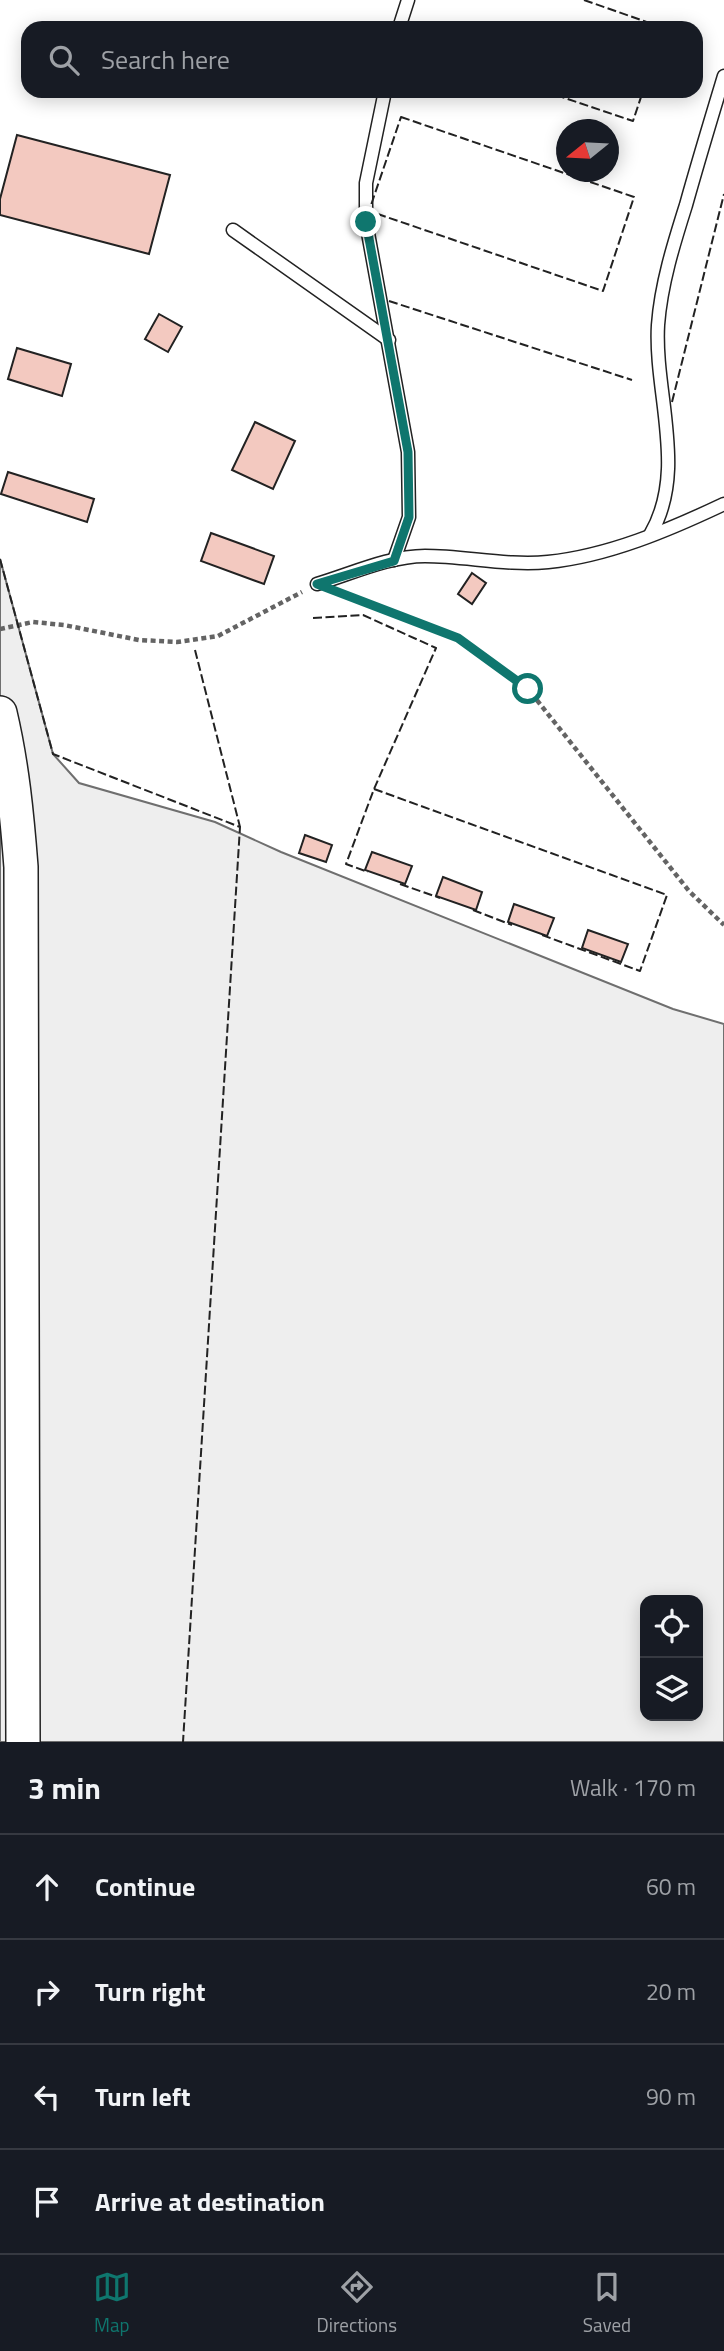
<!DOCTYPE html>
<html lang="en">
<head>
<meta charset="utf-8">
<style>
  :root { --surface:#171b24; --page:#20242c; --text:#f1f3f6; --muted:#9ea1a6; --line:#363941; --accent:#0f766e }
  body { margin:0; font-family:"Titillium Web",sans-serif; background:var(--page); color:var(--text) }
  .controls { position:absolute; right:21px; bottom:21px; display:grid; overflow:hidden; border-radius:14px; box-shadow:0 4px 18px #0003 }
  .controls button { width:63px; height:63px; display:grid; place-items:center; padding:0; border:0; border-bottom:2px solid var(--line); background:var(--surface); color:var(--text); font:35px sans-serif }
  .compass { position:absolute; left:556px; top:119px; width:63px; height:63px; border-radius:50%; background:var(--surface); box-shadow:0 4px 18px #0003; rotate:252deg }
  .stop { position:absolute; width:21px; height:21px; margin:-16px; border:5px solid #0f766e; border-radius:50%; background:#fff }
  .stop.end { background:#0f766e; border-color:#fff; box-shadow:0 2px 7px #0008 }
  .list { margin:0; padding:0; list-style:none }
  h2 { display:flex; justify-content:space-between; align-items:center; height:91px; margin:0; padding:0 28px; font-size:30px }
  h2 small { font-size:23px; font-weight:400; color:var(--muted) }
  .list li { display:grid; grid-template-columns:46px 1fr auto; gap:21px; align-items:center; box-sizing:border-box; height:105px; padding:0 28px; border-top:2px solid var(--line) }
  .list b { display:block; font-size:26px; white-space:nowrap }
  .list em { font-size:23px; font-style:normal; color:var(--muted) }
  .icon { flex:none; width:38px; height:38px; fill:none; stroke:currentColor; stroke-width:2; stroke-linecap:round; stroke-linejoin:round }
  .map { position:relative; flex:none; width:724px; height:1742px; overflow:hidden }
  .search { position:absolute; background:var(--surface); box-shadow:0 4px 18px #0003; left:21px; right:21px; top:21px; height:77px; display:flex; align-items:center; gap:18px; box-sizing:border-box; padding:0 24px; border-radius:21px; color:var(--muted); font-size:26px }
  .sheet { height:511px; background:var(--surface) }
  nav { display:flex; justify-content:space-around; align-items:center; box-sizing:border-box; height:98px; border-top:2px solid var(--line); background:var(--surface); font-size:19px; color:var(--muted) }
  nav a { display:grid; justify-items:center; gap:4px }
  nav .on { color:var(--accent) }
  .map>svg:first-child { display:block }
  .green { fill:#eee; stroke:#6f6f6f; stroke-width:2; fill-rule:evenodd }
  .building { fill:#f3c9c0; stroke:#222; stroke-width:2 }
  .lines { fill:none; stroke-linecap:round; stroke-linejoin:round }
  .lane-casing { stroke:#222; stroke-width:15 }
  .secondary-casing { stroke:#222; stroke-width:36 }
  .path { stroke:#646464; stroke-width:4.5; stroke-dasharray:5 3.5; stroke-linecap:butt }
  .lane { stroke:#fff; stroke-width:12 }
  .secondary { stroke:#fff; stroke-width:33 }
  .fence { stroke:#222; stroke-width:2; stroke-dasharray:9 3.5; stroke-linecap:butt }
  .route { stroke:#0f766e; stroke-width:9 }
</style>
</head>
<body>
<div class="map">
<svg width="724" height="1742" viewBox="0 0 724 1742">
  <rect width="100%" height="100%" fill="#fff"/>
  <!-- green -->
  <path class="green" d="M 0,559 L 53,754 L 79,783 L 215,822 L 281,852 L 673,1009 L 724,1024 L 724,1742 L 0,1742 ZM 645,1600 L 698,1600 L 698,1716 L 645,1716 Z"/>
  <!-- building -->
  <g class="building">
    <path d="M 17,135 L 170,175 L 149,254 L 0,215 L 0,199 Z"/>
    <path d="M 159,314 L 182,327 L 168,352 L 145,339 Z"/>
    <path d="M 17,348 L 71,364 L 62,396 L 8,379 Z"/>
    <path d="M 255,422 L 295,441 L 273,489 L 232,470 Z"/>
    <path d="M 8,472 L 94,499 L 87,522 L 1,494 Z"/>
    <path d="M 211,533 L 274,556 L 264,584 L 201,561 Z"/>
    <path d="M 472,573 L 486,583 L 472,604 L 458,594 Z"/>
    <path d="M 305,835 L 332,845 L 326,862 L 299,853 Z"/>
    <path d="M 372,852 L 412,866 L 405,884 L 365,870 Z"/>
    <path d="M 443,877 L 482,892 L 476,910 L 436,896 Z"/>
    <path d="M 514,904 L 554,918 L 547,936 L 508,922 Z"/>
    <path d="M 588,930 L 628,944 L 621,962 L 582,948 Z"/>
  </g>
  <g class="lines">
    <!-- lane casing -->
    <g class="lane-casing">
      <g id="lane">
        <path d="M 399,28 L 408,0"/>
        <path d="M 385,91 L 366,183 L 366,222 L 408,452 L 409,517 L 394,560"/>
        <path d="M 233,230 L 389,340"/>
        <path d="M 650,535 C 688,471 654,394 658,325 C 661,284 674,243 686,205 C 698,162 711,119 724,76"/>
        <path d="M 317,584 C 351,574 389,556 425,556 C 465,556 508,566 548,562 C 608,556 669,530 724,504"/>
      </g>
    </g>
    <!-- secondary casing -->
    <g class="secondary-casing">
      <path id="secondary" d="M 0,713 C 12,764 17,815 21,867 L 23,1742"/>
    </g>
    <!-- path -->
    <g class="path">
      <path d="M 346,595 L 458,638 L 528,689 L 689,891 L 724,925"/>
      <path d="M 0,629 L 33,622 L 64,625 L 139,640 L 177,642 L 218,636 L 302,592"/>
    </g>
    <!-- lane -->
    <use href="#lane" class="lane"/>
    <!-- secondary -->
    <use href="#secondary" class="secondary"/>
    <!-- fence -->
    <g class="fence">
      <path d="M 584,0 L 664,28"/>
      <path d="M 544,91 L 633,121 L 643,91"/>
      <path d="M 401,117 L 634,197 L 603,291 L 369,211 Z"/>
      <path d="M 389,301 L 632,380"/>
      <path d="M 672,402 L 724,194"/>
      <path d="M 0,559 L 53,754 L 240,827 L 183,1742"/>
      <path d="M 313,618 L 363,615 L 436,648 L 374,789 L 346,864 L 368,872"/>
      <path d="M 195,650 L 240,827"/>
      <path d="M 374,789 L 667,895 L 640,971 L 542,935"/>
      <path d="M 400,884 L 440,898"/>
      <path d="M 473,910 L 512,925"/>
    </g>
  </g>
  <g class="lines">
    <!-- route -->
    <path class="route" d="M 366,222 L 408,452 L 409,517 L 394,561 L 317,584 L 458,638 L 528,689"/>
  </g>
</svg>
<div class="controls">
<button><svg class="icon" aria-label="locate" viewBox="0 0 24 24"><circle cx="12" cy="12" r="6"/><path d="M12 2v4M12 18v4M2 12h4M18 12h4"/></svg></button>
<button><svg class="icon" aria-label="layers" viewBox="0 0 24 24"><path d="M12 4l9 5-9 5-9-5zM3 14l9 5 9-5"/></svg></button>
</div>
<svg class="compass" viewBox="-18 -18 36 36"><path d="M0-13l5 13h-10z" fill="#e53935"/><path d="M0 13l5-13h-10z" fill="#9ea1a6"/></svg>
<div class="stop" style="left:528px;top:689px"></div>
<div class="stop end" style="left:366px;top:222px"></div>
<div class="search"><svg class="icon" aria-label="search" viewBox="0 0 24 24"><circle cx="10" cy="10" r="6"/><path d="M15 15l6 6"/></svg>Search here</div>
</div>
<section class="sheet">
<h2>3 min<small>Walk · 170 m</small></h2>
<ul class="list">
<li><svg class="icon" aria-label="ahead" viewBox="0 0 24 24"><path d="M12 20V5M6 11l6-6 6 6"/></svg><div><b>Continue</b></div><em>60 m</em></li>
<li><svg class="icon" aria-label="right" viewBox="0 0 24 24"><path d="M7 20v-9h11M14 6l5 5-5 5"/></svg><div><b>Turn right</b></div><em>20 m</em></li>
<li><svg class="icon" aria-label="left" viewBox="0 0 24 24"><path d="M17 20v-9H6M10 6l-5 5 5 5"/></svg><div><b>Turn left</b></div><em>90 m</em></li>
<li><svg class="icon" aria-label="arrive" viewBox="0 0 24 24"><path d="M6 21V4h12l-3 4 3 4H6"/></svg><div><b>Arrive at destination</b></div></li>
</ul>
</section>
<nav>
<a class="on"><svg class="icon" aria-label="map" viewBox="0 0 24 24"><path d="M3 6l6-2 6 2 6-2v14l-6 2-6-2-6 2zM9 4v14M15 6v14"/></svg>Map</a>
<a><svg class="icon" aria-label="directions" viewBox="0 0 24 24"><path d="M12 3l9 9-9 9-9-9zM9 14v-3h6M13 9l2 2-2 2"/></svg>Directions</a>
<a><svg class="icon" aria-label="saved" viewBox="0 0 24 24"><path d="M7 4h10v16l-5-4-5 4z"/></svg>Saved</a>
</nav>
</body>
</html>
